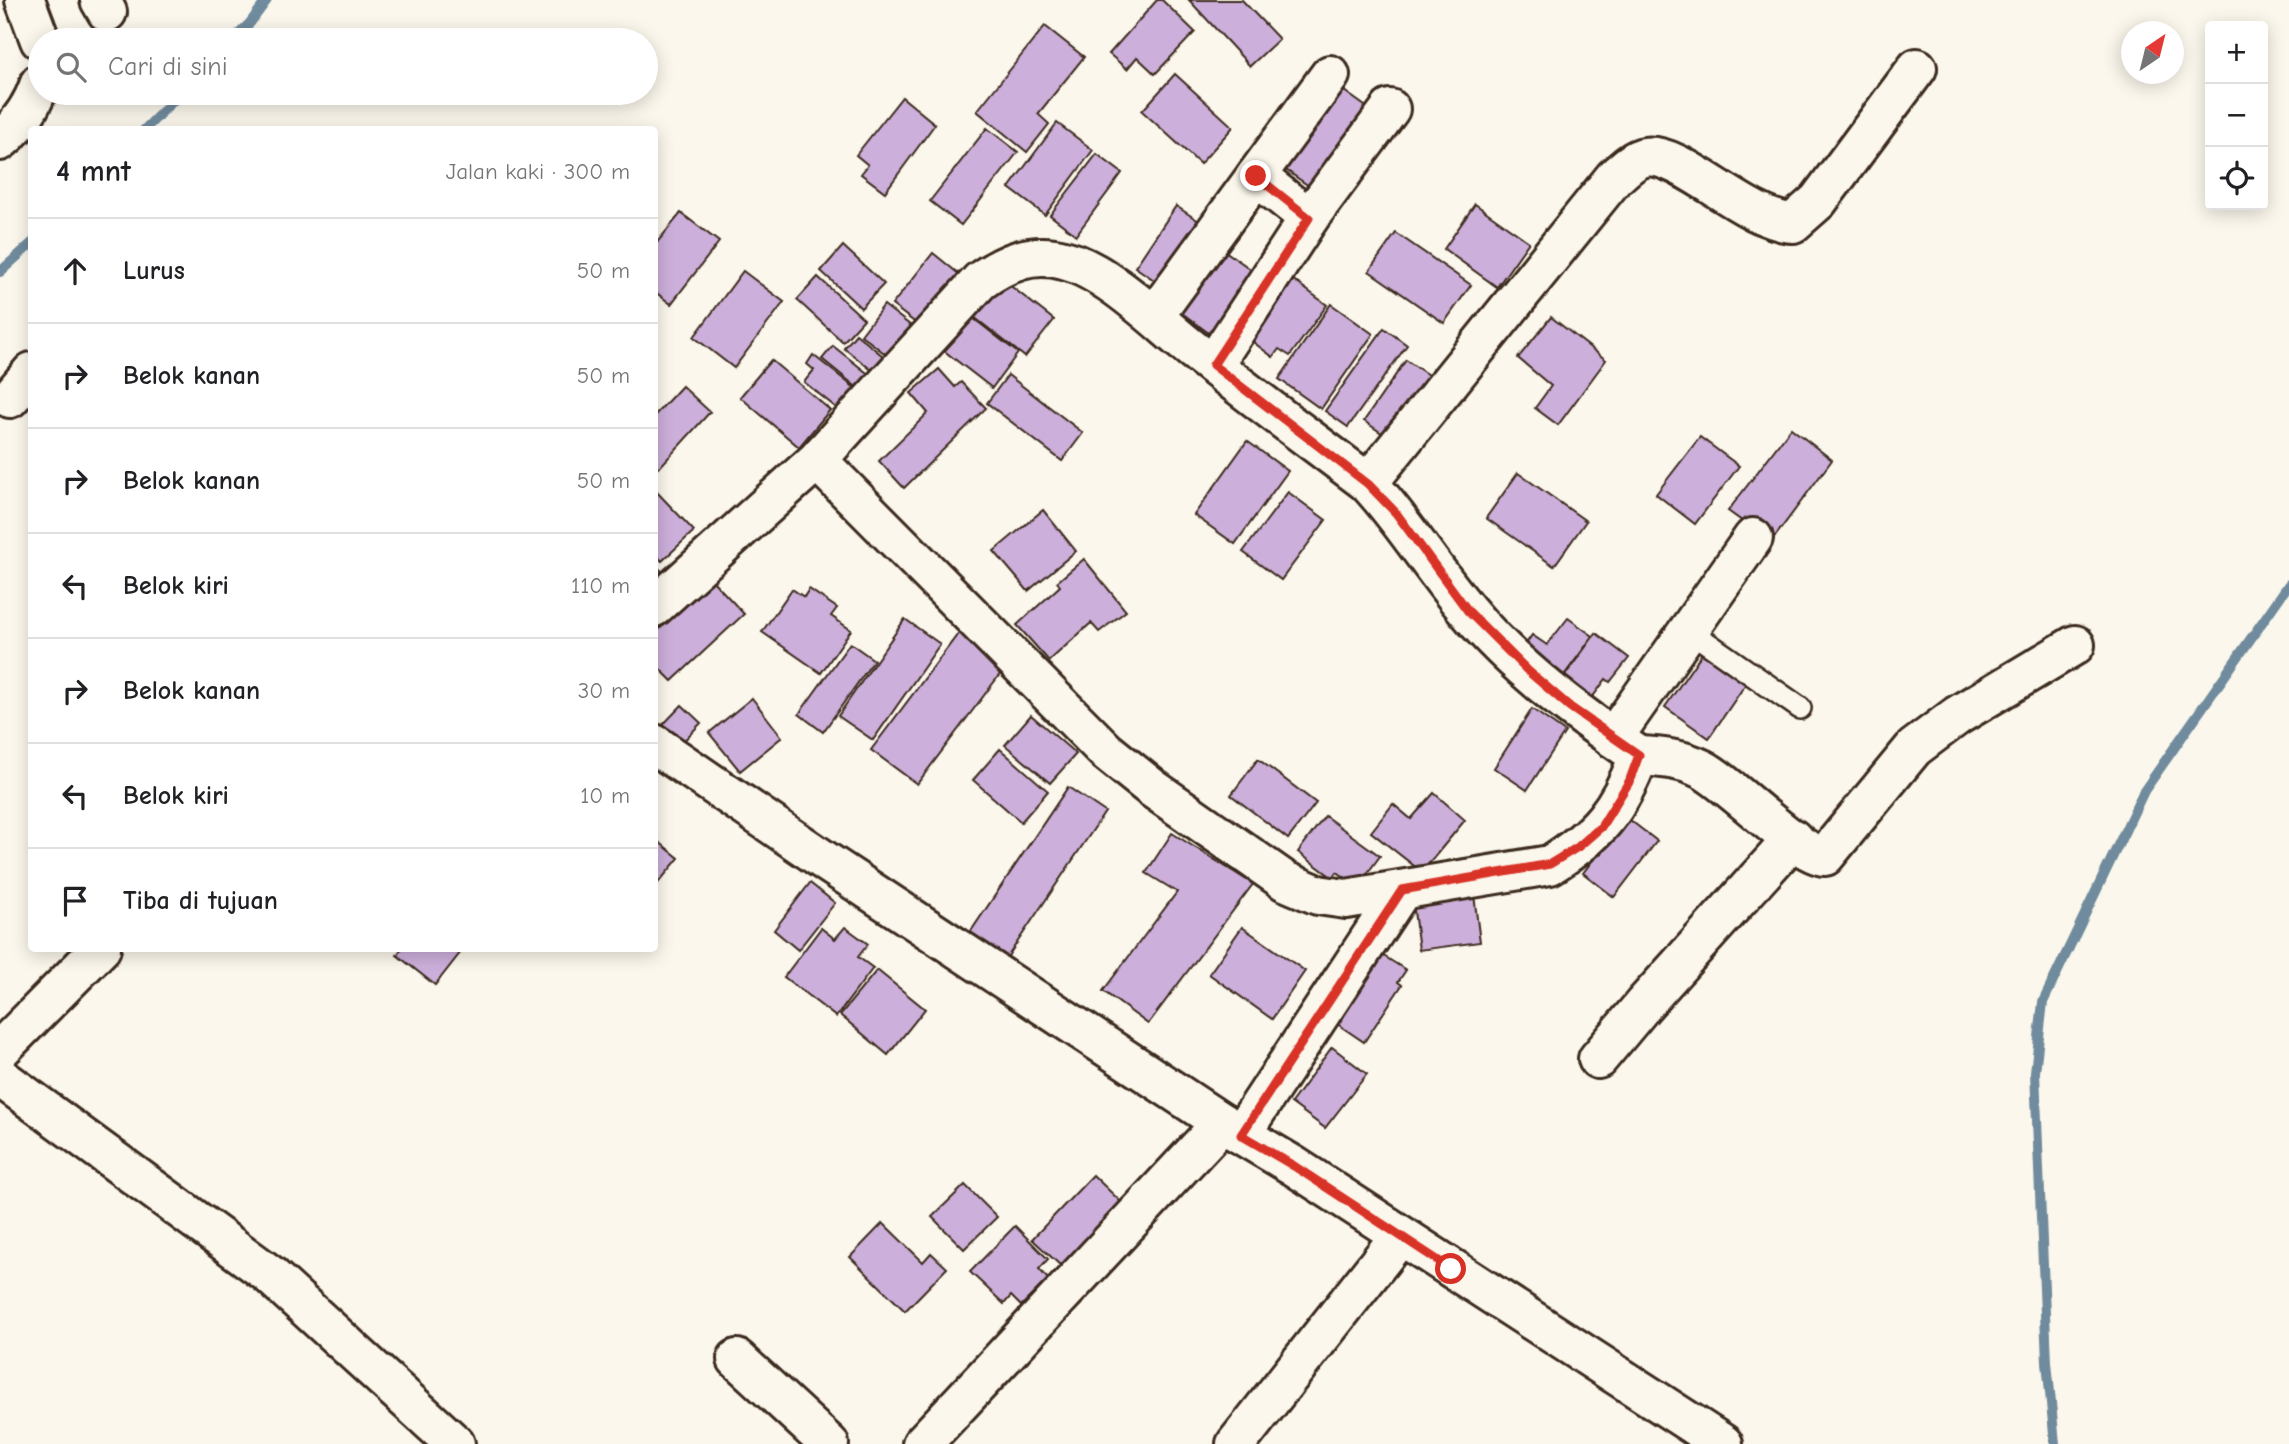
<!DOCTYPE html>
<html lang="id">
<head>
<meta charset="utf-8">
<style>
  :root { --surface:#fff; --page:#f2f2f2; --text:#202124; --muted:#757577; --line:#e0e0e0 }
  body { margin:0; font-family:"Comic Neue",sans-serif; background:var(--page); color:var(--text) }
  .controls { position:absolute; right:21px; top:21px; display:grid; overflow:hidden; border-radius:7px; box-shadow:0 4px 18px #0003 }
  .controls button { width:63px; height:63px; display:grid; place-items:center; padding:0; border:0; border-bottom:2px solid var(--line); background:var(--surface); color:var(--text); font:35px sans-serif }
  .compass { position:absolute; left:2121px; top:21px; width:63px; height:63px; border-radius:50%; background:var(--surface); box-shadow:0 4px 18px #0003; rotate:35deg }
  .stop { position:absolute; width:21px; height:21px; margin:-16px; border:5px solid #d93025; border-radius:50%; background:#fff }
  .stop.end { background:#d93025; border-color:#fff; box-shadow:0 2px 7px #0008 }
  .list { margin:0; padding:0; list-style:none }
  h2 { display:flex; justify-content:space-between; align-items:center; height:91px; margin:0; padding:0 28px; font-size:30px }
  h2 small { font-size:23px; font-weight:400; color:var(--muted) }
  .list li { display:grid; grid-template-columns:46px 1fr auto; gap:21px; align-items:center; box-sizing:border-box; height:105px; padding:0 28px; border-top:2px solid var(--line) }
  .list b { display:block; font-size:26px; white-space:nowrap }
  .list em { font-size:23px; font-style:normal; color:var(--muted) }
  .icon { flex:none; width:38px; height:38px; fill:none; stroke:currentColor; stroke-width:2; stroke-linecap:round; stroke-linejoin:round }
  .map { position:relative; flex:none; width:2289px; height:1444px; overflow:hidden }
  .search { position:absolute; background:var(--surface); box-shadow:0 4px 18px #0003; left:28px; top:28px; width:630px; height:77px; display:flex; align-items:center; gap:18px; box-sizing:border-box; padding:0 24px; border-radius:38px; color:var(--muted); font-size:26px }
  .panel { position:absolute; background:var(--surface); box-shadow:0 4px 18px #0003; left:28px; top:126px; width:630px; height:826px; border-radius:7px }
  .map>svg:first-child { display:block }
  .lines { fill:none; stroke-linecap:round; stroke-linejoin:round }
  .stream { stroke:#6f8b9d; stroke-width:10 }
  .building { fill:#cdafdb; stroke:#3b2a1e; stroke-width:2 }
  .service-casing { stroke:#3b2a1e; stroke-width:26 }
  .minor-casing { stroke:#3b2a1e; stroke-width:44 }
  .service { stroke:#fbf7ec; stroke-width:21 }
  .minor { stroke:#fbf7ec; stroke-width:38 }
  .route { stroke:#d93025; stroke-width:9 }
</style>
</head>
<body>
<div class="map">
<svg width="2289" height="1444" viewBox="0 0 2289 1444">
  <rect width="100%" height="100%" fill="#fbf7ec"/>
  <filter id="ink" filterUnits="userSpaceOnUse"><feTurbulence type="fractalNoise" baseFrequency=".0143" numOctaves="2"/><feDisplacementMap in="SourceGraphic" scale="14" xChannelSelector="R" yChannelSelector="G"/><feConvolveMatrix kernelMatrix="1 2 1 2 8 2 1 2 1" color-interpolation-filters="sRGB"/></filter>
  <g filter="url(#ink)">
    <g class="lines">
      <!-- stream -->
      <g class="stream">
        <path d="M 233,40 L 250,23 L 267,0"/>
        <path d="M 144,130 L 181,93"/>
        <path d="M 0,272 L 32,243"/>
        <path d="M 2055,1444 L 2047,1362 L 2035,1072 L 2043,1002 L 2144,791 L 2289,584"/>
      </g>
    </g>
    <!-- building -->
    <g class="building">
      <path d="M 1157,0 L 1162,0 L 1195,32 L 1155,74 L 1137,57 L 1127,69 L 1109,54 Z"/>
      <path d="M 1189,0 L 1242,0 L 1279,39 L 1250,66 Z"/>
      <path d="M 1045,26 L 1084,57 L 1038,114 L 1049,124 L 1027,152 L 977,111 Z"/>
      <path d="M 1175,74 L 1233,127 L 1200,164 L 1142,111 Z"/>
      <path d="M 1333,83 L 1376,114 L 1319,193 L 1276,163 Z"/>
      <path d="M 902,97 L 935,124 L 885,192 L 861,174 L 868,165 L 856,155 Z"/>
      <path d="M 1057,123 L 1093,150 L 1045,215 L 1009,188 Z"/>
      <path d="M 987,128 L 1018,152 L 961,225 L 930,201 Z"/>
      <path d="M 1097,154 L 1122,173 L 1076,235 L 1050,215 Z"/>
      <path d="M 1475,204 L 1529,242 L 1497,287 L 1444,249 Z"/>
      <path d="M 1176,206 L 1211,229 L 1169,290 L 1135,267 Z"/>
      <path d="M 681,213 L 719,242 L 671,304 L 654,291 L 654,246 Z"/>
      <path d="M 1396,233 L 1471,285 L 1444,323 L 1369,271 Z"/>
      <path d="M 843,246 L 884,284 L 861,308 L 821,271 Z"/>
      <path d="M 1218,246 L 1263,278 L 1218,340 L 1174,307 Z"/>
      <path d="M 933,253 L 965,279 L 925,330 L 892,305 Z"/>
      <path d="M 743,271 L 784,302 L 734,368 L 694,337 Z"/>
      <path d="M 1284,273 L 1327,305 L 1290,356 L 1279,349 L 1273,357 L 1249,339 Z"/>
      <path d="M 818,277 L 864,319 L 843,342 L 797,300 Z"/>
      <path d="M 1003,280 L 1054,320 L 1025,357 L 974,317 Z"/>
      <path d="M 1331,304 L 1373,334 L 1321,409 L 1279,379 Z"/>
      <path d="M 884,305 L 924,336 L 901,366 L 861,335 Z"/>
      <path d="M 969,315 L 1018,353 L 992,388 L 943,350 Z"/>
      <path d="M 1551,317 L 1606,360 L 1558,425 L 1535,408 L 1551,386 L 1518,358 Z"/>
      <path d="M 1384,328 L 1407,345 L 1348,427 L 1325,411 Z"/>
      <path d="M 856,334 L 894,365 L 883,379 L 844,348 Z"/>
      <path d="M 833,346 L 876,380 L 865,394 L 822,359 Z"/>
      <path d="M 813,355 L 865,396 L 848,417 L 804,382 L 814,370 L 807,364 Z"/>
      <path d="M 771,360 L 830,410 L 799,447 L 740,397 Z"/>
      <path d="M 1406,360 L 1434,379 L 1392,440 L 1364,421 Z"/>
      <path d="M 939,369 L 955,387 L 961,382 L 986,408 L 904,488 L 879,461 L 928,413 L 911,393 Z"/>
      <path d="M 1008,375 L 1083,433 L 1062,461 L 987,403 Z"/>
      <path d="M 682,386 L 710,412 L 659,468 L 654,464 L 654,416 Z"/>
      <path d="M 1791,428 L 1832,460 L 1771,542 L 1728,511 Z"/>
      <path d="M 1700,437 L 1739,466 L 1695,524 L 1656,494 Z"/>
      <path d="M 1247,441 L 1288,471 L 1235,544 L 1194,515 Z"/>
      <path d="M 1518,473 L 1586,521 L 1554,566 L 1486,518 Z"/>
      <path d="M 654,489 L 694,531 L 662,561 L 654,553 Z"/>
      <path d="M 1288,492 L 1326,520 L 1281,580 L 1243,552 Z"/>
      <path d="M 1043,510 L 1076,551 L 1028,591 L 994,551 Z"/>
      <path d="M 1084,559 L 1126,611 L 1099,632 L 1091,623 L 1049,661 L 1017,625 L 1060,586 L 1057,582 Z"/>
      <path d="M 654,563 L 667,577 L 654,588 Z"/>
      <path d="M 712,580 L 744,614 L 672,681 L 654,663 L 654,634 Z"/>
      <path d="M 792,589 L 804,597 L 809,589 L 837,608 L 831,616 L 851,630 L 821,673 L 762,632 Z"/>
      <path d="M 1568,618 L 1593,636 L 1559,682 L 1523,648 L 1532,635 L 1547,645 Z"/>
      <path d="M 905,619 L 940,644 L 873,740 L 838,716 Z"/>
      <path d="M 961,630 L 1007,665 L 917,784 L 871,750 Z"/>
      <path d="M 1596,633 L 1629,658 L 1610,682 L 1606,679 L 1586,706 L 1558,685 Z"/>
      <path d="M 850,643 L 874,660 L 823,732 L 799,714 Z"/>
      <path d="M 1705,649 L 1749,679 L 1709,738 L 1665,707 Z"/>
      <path d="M 752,698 L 782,737 L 740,771 L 709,733 Z"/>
      <path d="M 682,705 L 701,723 L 672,753 L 654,734 Z"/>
      <path d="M 1532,709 L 1565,732 L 1527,790 L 1494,768 Z"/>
      <path d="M 1031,715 L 1076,754 L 1050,783 L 1005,745 Z"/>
      <path d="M 1000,749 L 1048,791 L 1021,822 L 973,780 Z"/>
      <path d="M 1258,759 L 1316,803 L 1288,839 L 1231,795 Z"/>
      <path d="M 1068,787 L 1105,812 L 1004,962 L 967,937 Z"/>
      <path d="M 1434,793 L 1465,820 L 1422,872 L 1371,832 L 1393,804 L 1411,819 Z"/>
      <path d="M 1325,816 L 1380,856 L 1358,886 L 1337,872 L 1333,878 L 1298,852 Z"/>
      <path d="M 1626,817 L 1657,841 L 1614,897 L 1583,873 Z"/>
      <path d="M 1172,833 L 1253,884 L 1148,1024 L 1103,991 L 1177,892 L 1146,873 Z"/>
      <path d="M 654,838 L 679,858 L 654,888 Z"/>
      <path d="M 810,883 L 835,903 L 798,950 L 774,930 Z"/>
      <path d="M 1473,887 L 1480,942 L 1419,950 L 1412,895 Z"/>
      <path d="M 845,927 L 868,944 L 858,957 L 873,968 L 836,1017 L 784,977 L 821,928 L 835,939 Z"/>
      <path d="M 1242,927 L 1305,971 L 1272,1019 L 1209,974 Z"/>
      <path d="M 402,948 L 464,948 L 435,985 L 397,955 Z"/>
      <path d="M 1382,955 L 1406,970 L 1398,982 L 1402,985 L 1364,1042 L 1327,1017 L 1366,960 L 1375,966 Z"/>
      <path d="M 877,970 L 925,1009 L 888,1055 L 840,1015 Z"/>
      <path d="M 1332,1047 L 1367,1074 L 1325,1128 L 1291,1103 Z"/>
      <path d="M 1093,1175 L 1121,1202 L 1061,1266 L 1032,1239 Z"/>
      <path d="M 965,1185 L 997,1217 L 964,1249 L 932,1217 Z"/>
      <path d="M 883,1223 L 923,1262 L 931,1253 L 947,1268 L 905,1311 L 850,1257 Z"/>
      <path d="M 1015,1226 L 1048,1259 L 1039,1269 L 1048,1279 L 1021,1306 L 1011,1296 L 1004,1304 L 970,1272 Z"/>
    </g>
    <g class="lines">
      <!-- service casing -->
      <g class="service-casing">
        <path id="service" d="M 1687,629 L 1800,708"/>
      </g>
      <!-- minor casing -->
      <g class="minor-casing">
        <g id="minor">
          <path d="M 25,0 L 40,40"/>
          <path d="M 100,0 L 107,12"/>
          <path d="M 0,141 C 19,125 32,107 40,83"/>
          <path d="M 1256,176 L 1330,75"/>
          <path d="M 1309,218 L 1390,109"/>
          <path d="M 1154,316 L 1256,176 L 1309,218 L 1213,365"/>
          <path d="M 10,398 L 32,372"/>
          <path d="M 1368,483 L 1614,178 C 1623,170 1633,159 1645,157 C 1680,150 1746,221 1793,223 L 1818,201 L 1917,68"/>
          <path d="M 654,607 L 817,460 L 980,281 C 1005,263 1032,251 1064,260 C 1104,270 1151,315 1182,341 C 1243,390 1306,436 1368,483 C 1405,523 1432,569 1467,610 C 1515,668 1577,713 1639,756 C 1619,809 1599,834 1550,865 L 1346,899 L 1318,895 L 1285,881 L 1152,788 L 1106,751 L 817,460"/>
          <path d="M 1613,738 L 1753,538"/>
          <path d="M 654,744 L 828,863 L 1222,1123 L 1294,1166 L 1723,1444"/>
          <path d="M 1639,756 C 1660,757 1682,759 1702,769 C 1730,783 1801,857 1825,856 L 1914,748 L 1958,715 L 2075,645"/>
          <path d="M 0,1050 L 101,948"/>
          <path d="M 1598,1059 L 1644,1004 L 1793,839"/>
          <path d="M 0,1077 L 269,1274 L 455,1444"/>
          <path d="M 1241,1134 L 1402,890"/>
          <path d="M 737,1359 L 829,1444"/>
          <path d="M 922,1444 L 1222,1123"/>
          <path d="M 1236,1444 L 1400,1236"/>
        </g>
      </g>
      <!-- service -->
      <use href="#service" class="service"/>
      <!-- minor -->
      <use href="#minor" class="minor"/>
    </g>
  </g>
  <g class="lines" filter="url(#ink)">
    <!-- route -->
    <path class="route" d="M 1256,176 L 1309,218 L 1213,365 L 1368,484 L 1396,513 L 1468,611 L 1528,671 L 1570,707 L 1639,755 L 1629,782 L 1601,827 L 1578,847 L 1550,864 L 1402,890 L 1241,1135 L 1294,1166 L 1451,1269"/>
  </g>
</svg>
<div class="controls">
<button>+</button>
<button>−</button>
<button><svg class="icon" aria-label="locate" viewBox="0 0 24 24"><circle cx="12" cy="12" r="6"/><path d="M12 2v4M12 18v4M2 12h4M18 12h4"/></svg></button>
</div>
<svg class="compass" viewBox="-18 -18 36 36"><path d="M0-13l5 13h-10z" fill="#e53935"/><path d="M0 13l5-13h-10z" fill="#757577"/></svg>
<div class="stop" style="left:1451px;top:1269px"></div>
<div class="stop end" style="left:1256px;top:176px"></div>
<div class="search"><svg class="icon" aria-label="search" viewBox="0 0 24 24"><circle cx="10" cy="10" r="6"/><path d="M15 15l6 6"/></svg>Cari di sini</div>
<section class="panel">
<h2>4 mnt<small>Jalan kaki · 300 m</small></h2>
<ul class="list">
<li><svg class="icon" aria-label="ahead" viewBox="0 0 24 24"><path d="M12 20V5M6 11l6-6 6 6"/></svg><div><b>Lurus</b></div><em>50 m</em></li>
<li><svg class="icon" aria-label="right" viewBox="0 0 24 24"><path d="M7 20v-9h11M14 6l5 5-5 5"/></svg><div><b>Belok kanan</b></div><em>50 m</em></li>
<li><svg class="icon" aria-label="right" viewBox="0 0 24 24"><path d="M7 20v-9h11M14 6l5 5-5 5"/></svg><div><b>Belok kanan</b></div><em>50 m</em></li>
<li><svg class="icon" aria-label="left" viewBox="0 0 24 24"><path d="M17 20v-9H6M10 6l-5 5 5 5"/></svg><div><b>Belok kiri</b></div><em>110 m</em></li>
<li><svg class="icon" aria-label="right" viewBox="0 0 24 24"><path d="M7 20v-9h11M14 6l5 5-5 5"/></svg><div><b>Belok kanan</b></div><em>30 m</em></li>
<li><svg class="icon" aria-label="left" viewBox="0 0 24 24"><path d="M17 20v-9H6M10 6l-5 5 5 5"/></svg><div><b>Belok kiri</b></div><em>10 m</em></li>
<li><svg class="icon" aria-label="arrive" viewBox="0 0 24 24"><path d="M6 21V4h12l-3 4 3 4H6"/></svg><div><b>Tiba di tujuan</b></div></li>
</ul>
</section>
</div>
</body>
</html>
